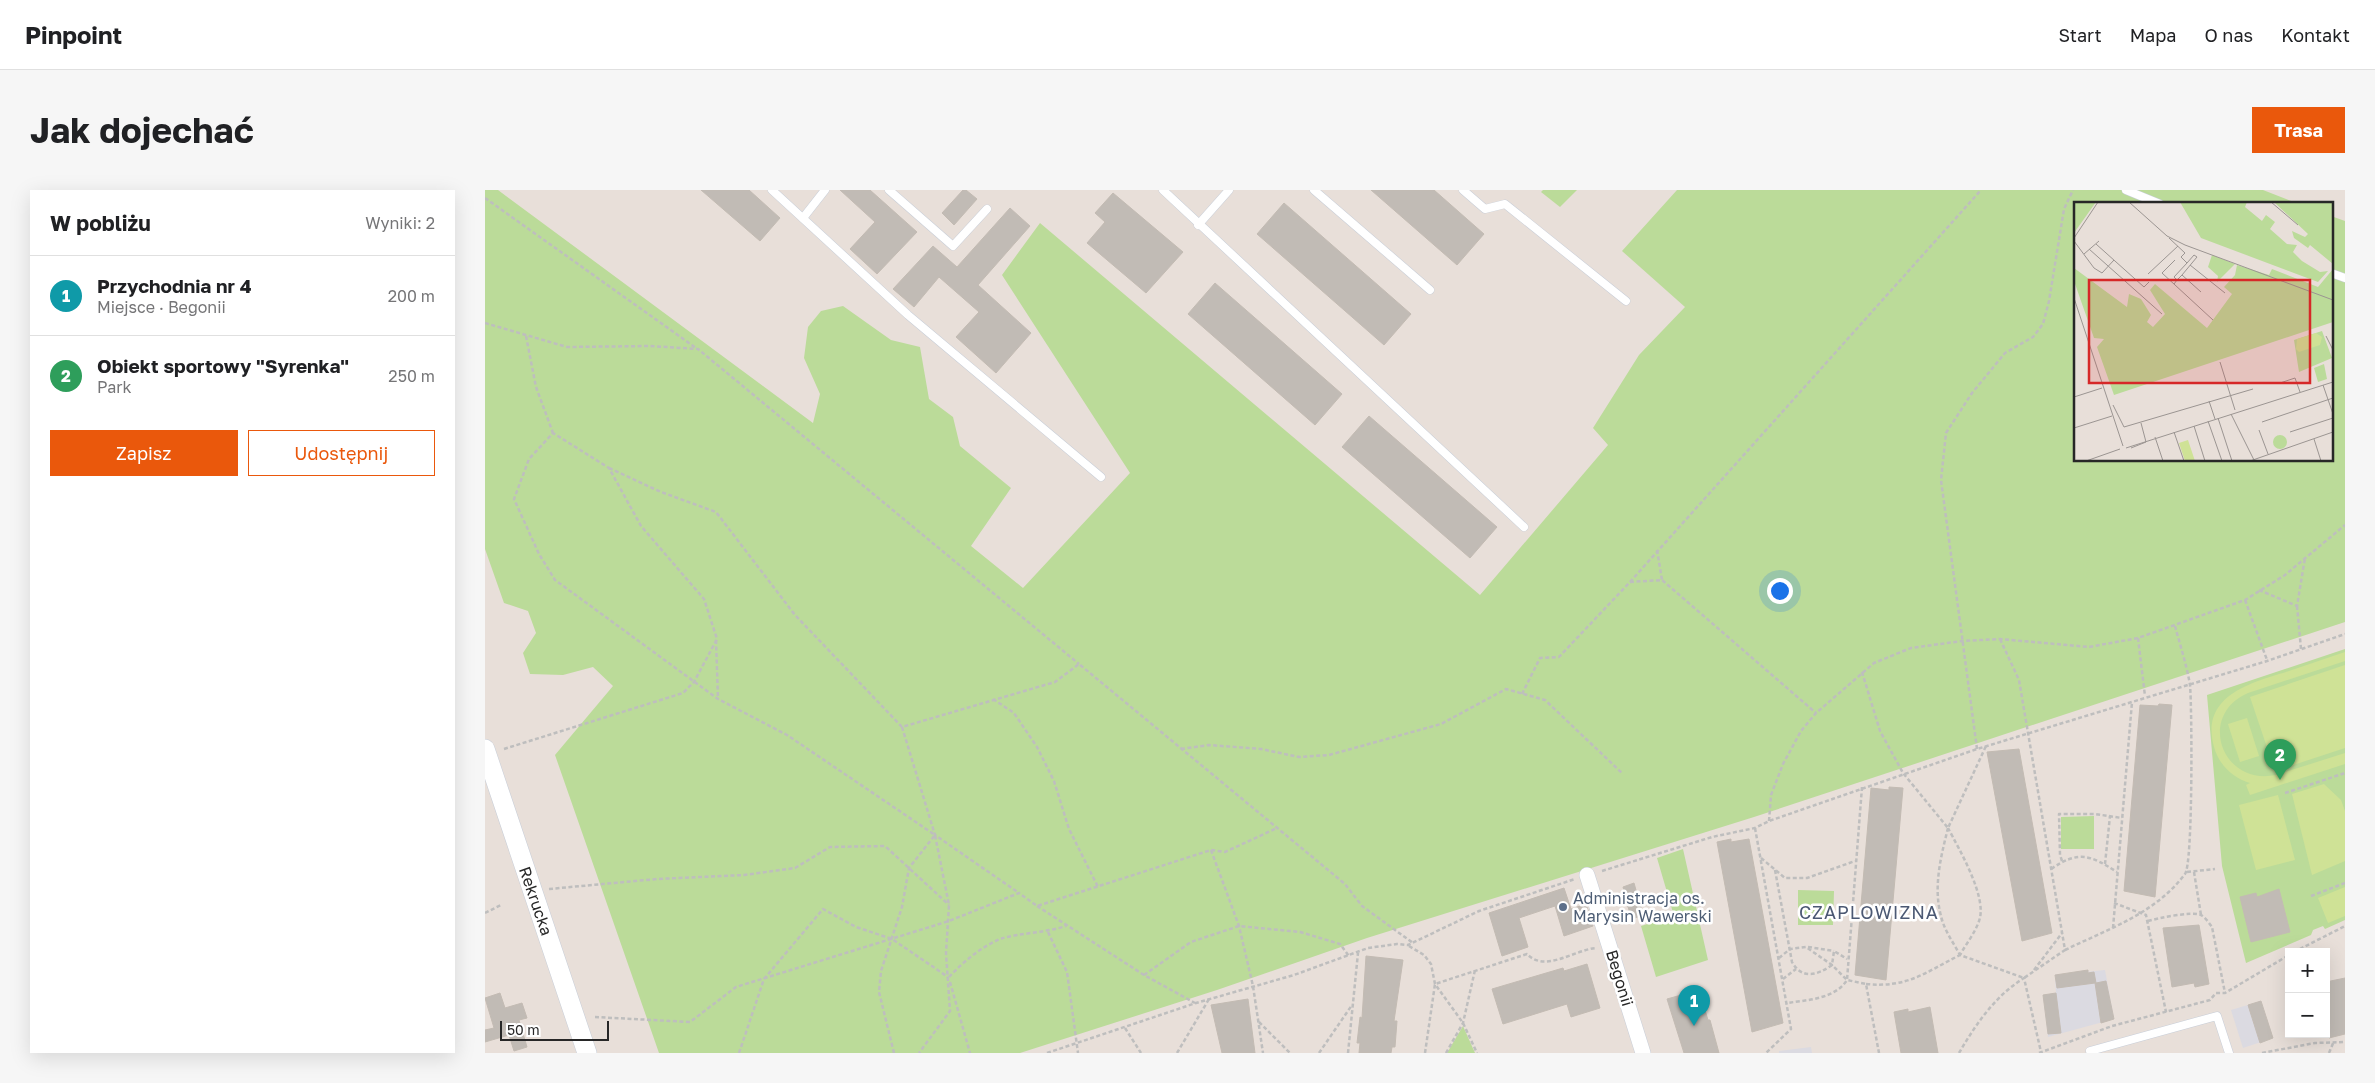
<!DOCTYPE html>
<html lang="pl">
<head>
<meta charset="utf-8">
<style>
  :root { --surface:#fff; --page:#f6f6f6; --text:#202124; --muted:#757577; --line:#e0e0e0; --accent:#ea580c }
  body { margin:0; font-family:"Golos Text",sans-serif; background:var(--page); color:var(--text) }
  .controls { position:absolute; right:15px; bottom:15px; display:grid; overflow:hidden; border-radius:0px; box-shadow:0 5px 20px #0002 }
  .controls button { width:45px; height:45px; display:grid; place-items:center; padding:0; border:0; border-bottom:1px solid var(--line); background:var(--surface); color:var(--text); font:25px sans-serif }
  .scale { position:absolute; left:15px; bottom:12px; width:109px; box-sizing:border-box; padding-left:5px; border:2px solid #272727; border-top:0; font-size:14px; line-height:18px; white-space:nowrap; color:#272727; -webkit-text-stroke:4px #fff; paint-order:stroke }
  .you { position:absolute; left:1294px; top:400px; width:18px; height:18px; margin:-12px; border:4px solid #fff; border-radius:50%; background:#1a73e8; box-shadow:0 0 0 8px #1a73e833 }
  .badge { display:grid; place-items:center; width:32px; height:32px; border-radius:50%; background:var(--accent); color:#fff; font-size:16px; font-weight:700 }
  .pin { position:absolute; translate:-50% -41px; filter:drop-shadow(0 1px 2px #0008) }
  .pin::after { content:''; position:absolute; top:26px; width:18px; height:15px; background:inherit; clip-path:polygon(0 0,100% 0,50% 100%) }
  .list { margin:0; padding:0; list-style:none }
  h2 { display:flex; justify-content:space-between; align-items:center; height:65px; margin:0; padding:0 20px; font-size:21px }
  h2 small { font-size:16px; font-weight:400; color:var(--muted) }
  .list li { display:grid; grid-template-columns:32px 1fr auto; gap:15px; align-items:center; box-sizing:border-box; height:80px; padding:0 20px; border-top:1px solid var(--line) }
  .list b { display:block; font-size:19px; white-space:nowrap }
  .list p { margin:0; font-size:16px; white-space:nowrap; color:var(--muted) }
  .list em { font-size:16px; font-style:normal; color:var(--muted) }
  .actions { display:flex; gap:10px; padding:15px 20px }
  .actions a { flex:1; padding:11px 0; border:1px solid var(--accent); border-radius:0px; text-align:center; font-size:18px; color:var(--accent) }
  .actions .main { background:var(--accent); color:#fff }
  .map { position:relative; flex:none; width:1860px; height:863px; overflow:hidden; border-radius:0px }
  header { display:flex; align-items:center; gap:30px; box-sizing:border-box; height:70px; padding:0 25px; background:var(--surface); border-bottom:1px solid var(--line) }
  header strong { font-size:24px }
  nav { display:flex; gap:28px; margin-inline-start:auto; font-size:18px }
  .intro { display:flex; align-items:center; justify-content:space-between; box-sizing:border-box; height:120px; padding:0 30px }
  h1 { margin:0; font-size:35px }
  .button { padding:12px 22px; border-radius:0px; background:var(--accent); color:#fff; font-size:18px; font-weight:700 }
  main { display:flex; gap:30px; padding:0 30px }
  aside { flex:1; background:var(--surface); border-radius:0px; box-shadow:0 5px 20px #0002 }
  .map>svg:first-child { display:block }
  .industrial { fill:#dbdae1 }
  .green { fill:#bbdb99 }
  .pitch { fill:#cfe296 }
  .building { fill:#c1bbb5; stroke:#c3bbb3 }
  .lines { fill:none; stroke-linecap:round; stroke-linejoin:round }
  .service-casing { stroke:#c8ced8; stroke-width:9 }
  .minor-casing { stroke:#c8ced8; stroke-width:16 }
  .tertiary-casing { stroke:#c8ced8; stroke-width:20 }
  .path { stroke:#bebebe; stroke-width:2.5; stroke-dasharray:4 2.5; stroke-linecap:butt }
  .service { stroke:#fff; stroke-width:8 }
  .minor { stroke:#fff; stroke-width:15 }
  .tertiary { stroke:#fff; stroke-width:19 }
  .service-dot { fill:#5c6f8a; stroke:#fff; stroke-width:2 }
  .labels { text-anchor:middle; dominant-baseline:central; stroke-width:5; stroke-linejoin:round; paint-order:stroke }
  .service-label { font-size:16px; fill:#4e5e75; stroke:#fff; text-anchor:start }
  .street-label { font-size:16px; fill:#272727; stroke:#fff }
  .neighbourhood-label { font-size:18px; letter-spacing:1px; fill:#4c5973; stroke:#fff }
  .inset-road { fill:none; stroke:#9b9592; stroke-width:1 }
  .view { fill:#d62828; fill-opacity:0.15; stroke:#d62828; stroke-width:2.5 }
  .inset-edge { fill:none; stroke:#272727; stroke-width:2.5 }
</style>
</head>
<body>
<header>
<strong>Pinpoint</strong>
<nav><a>Start</a><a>Mapa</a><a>O nas</a><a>Kontakt</a></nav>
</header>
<div class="intro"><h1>Jak dojechać</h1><a class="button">Trasa</a></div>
<main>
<aside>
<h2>W pobliżu<small>Wyniki: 2</small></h2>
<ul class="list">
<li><span class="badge" style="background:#0f9aa8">1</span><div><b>Przychodnia nr 4</b><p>Miejsce · Begonii</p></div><em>200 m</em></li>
<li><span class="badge" style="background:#2e9e5b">2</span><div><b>Obiekt sportowy &quot;Syrenka&quot;</b><p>Park</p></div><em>250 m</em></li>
</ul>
<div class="actions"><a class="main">Zapisz</a><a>Udostępnij</a></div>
</aside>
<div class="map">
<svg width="1860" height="863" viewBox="0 0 1860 863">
  <rect width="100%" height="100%" fill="#e8dfd9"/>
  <!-- industrial -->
  <g class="industrial">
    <path d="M 1620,780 L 1629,829 L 1563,847 L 1558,805 L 1571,803 L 1570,785 Z"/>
    <path d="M 1776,811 L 1788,848 L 1758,858 L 1746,820 Z"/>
    <path d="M 1326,857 L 1327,863 L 1294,863 L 1294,861 Z"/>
  </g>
  <!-- green -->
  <g class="green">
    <path d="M 0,0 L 13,0 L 328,233 L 335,204 L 319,168 L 323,137 L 336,121 L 358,116 L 406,150 L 435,157 L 444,209 L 468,227 L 475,256 L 526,298 L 486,356 L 538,398 L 645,283 L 517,85 L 555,33 L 995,405 L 1123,255 L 1108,238 L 1154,165 L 1200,117 L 1137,61 L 1192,0 L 1778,0 L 1814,14 L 1590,14 L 1590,270 L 1846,270 L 1846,26 L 1860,31 L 1860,432 L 1269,627 L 882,748 L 732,800 L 535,863 L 174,863 L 70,565 L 128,496 L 108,477 L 78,485 L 45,484 L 38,463 L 51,443 L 43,421 L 19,413 L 0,359 Z"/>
    <path d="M 1058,0 L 1092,0 L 1075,17 L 1056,2 Z"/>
    <path d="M 1860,459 L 1860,730 L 1840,739 L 1838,736 L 1828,740 L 1826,745 L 1761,773 L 1737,676 L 1722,505 Z"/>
    <path d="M 1609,626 L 1609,659 L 1576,659 L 1576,627 Z"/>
    <path d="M 1198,659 L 1223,770 L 1171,787 L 1156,736 L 1189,726 L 1172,668 Z"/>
    <path d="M 1313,700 L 1349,701 L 1348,735 L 1313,735 Z"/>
    <path d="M 978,836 L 990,863 L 962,863 Z"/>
  </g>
  <!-- pitch -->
  <g class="pitch">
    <path d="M 1860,462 L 1860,471 L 1763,503 C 1712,525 1736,596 1791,585 L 1860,563 L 1860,574 L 1765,605 L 1761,595 L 1765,593 C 1748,588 1734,575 1729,557 C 1715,506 1765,493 1801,482 C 1821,475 1840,469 1860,462 Z"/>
    <path d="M 1860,475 L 1860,558 L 1790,581 L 1765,507 Z"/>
    <path d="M 1762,528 L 1774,566 L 1755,572 L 1743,534 Z"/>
    <path d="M 1839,594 L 1856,610 L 1860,621 L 1860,671 L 1827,685 L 1807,604 Z"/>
    <path d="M 1793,605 L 1810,670 L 1771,680 L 1754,615 Z"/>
    <path d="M 1860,697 L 1860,726 L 1843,733 L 1833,708 Z"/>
  </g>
  <!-- building -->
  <g class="building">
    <path d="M 216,0 L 264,0 L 295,28 L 275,51 Z"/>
    <path d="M 355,0 L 385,0 L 432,42 L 392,84 L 365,59 L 390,32 Z"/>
    <path d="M 478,0 L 481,0 L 492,9 L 469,35 L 457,23 Z"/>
    <path d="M 886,0 L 949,0 L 999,44 L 972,75 Z"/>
    <path d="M 628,3 L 698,62 L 661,103 L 602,53 L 620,32 L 610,23 Z"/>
    <path d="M 799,13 L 926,124 L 899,155 L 772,44 Z"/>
    <path d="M 525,18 L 545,36 L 493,95 L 546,143 L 511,183 L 471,147 L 494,122 L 454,87 L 429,117 L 408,99 L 448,56 L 472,77 Z"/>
    <path d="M 730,93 L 857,204 L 830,235 L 703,124 Z"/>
    <path d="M 884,226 L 1012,337 L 985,368 L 857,257 Z"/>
    <path d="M 1674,514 L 1687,515 L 1670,707 L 1639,701 L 1655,515 L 1673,516 Z"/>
    <path d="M 1534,559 L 1567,743 L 1537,751 L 1502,562 Z"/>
    <path d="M 1404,597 L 1418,598 L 1401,790 L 1370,785 L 1386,598 L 1404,600 Z"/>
    <path d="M 1246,649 L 1246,652 L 1264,649 L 1298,833 L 1267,842 L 1232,652 Z"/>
    <path d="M 1149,693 L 1158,725 L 1147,729 L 1142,714 L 1138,710 L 1140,704 L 1138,697 Z"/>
    <path d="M 1079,698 L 1086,719 L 1101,714 L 1108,736 L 1079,746 L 1070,716 L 1034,728 L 1043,757 L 1017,766 L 1004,723 Z"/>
    <path d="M 1794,699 L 1805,742 L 1766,752 L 1755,707 L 1771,703 L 1772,707 Z"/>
    <path d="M 1714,735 L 1724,794 L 1710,797 L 1709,793 L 1687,797 L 1678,738 Z"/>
    <path d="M 881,766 L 918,770 L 909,831 L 912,831 L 910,857 L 907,857 L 906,863 L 874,863 L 875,853 L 872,853 L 875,827 L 877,828 Z"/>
    <path d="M 1102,774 L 1115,818 L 1086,827 L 1082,814 L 1018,834 L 1007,799 L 1078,778 L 1079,781 Z"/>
    <path d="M 1603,780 L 1603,783 L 1609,782 L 1611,793 L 1621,791 L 1629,829 L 1616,833 L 1610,793 L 1572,798 L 1570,785 Z"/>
    <path d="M 1860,788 L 1860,844 L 1844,848 L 1841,835 L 1841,792 Z"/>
    <path d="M 1214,800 L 1223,830 L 1225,830 L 1234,863 L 1199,863 L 1182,809 Z"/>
    <path d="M 15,803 L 20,818 L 37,813 L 42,828 L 34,830 L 42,857 L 29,861 L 24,845 L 0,852 L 0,840 L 9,838 L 0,808 Z"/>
    <path d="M 1571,803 L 1576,843 L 1563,844 L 1558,805 Z"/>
    <path d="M 763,809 L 770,863 L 737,863 L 726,815 Z"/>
    <path d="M 1776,811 L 1788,848 L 1775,853 L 1763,815 Z"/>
    <path d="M 1445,817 L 1453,863 L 1416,863 L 1409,822 L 1423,819 L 1423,822 Z"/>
  </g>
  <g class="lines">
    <!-- service casing -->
    <g class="service-casing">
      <g id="service">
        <path d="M 287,0 L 423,125 L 616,287"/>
        <path d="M 404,0 L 468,56 L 502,19"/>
        <path d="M 678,0 L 1039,337"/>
        <path d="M 829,0 L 945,100"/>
        <path d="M 978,0 L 1000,19 L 1020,14 L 1141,111"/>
        <path d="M 1641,0 L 1675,14"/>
        <path d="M 318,28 L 340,0"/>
        <path d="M 713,35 L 744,0"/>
        <path d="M 1846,83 L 1860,88"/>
        <path d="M 1605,861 L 1732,826 L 1744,863"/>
      </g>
    </g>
    <!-- minor casing -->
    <g class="minor-casing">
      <path id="minor" d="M 1102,685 L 1158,863"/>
    </g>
    <!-- tertiary casing -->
    <g class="tertiary-casing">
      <path id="tertiary" d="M 0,559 L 102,863"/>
    </g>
    <!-- path -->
    <g class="path">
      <path d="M 0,8 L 211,158"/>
      <path d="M 0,133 L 82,157 L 165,156 L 213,159 L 594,474"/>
      <path d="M 41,146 L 51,197 L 68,243"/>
      <path d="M 124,278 L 176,302 L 231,322 L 310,425 L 417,537 L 570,492 L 594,474 L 860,694 L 877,716 L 928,753"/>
      <path d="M 1172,360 L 1177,390"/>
      <path d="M 1145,392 L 1177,390 L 1331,523"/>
      <path d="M 1774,400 L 1812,416 L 1820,368"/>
      <path d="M 1760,410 L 1782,470"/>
      <path d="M 1812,416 L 1816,459"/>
      <path d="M 1653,448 L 1660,506"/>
      <path d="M 231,450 L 233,509"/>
      <path d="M 1377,482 L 1395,541 L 1418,583 L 1463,638 L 1501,556"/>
      <path d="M 1037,504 L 1055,468 L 1074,467 L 1145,392 L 1496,0"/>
      <path d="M 508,509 L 529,523 L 552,557 L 569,591 L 584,639 L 613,697"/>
      <path d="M 417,537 L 450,645 L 534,703"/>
      <path d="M 19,559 L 198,503 L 209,492 L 232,449 L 219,409 L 156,336 L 124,278 L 68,243 L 44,269 L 29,309 L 54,364 L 70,390 L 233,509 L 302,545 L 450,645 L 464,715 L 461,763 L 465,821 L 434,863"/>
      <path d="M 696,559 L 724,555 L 776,559 L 814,567 L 844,565 L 956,534 L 1021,499 L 1060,510 L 1137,583"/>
      <path d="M 1492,559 L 1456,290 L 1461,243 L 1487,203 L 1520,163 L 1548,147 L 1558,134 L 1564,111 L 1579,19 L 1588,0"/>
      <path d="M 1377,597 L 1362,790 L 1381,794 L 1394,863"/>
      <path d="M 1800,603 L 1860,583"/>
      <path d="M 1284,631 L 1286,605 L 1298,574 L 1316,541 L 1331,523 L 1389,473 L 1426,458 L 1477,451 L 1515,449 L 1604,457 L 1653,448 L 1760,410 L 1800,385 L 1860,335"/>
      <path d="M 1270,638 L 1306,839 L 1281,863"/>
      <path d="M 1463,638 C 1474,659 1503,708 1494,731 C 1490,743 1481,754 1475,765"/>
      <path d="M 1463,638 C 1456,666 1448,697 1456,726 C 1459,740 1468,752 1475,765"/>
      <path d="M 726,660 L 754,736 L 768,796 L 778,863"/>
      <path d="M 1276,668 L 1300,688 L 1322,688 L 1370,671"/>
      <path d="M 1577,671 L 1575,665 L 1574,624 L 1610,624 L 1637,628"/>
      <path d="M 1620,674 L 1625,626"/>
      <path d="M 1566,679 C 1594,660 1605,665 1632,682"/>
      <path d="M 1290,680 L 1307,772 C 1317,790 1333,785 1347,775 L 1349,761 L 1362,769"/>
      <path d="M 1117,681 L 1227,647 L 1270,638 L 1284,631 L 1492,559 L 1782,471 L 1860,444"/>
      <path d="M 1702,682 L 1730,679"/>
      <path d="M 1709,682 L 1716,725"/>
      <path d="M 64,699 L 172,689 L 259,685 L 310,678 L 345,657 L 400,656 L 464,715"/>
      <path d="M 1826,706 L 1860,693"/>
      <path d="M 1629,713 L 1661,725 L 1681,822"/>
      <path d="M 552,716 L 659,785 L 710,813"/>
      <path d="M 0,723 L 16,715"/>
      <path d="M 1663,731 C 1674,728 1706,721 1716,725 C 1720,727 1724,733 1727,737 L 1740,803"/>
      <path d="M 1628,738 L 1647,512"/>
      <path d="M 563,742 L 582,782 L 593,863"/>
      <path d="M 924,756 L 939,765 L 946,774 L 950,794 L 978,833 L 992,863"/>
      <path d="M 1323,757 L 1349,761"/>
      <path d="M 1580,760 C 1623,739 1670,724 1700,684 C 1708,674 1707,517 1705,495 C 1702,476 1695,455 1690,436"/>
      <path d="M 1809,762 L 1860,736"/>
      <path d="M 1294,768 L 1305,759 L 1321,757 L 1347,775 L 1362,790 C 1350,809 1322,810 1302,813"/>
      <path d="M 1549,780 L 1577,743"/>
      <path d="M 659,785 L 706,752 L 754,736 L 815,742 L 855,754 L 864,766"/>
      <path d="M 464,787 C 478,772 496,757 515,749 C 533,743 560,743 581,736"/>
      <path d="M 1298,789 L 1311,779"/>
      <path d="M 465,792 L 485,863"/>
      <path d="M 1381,794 C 1423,798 1439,783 1475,765 L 1539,788 L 1580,760 L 1534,490 L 1515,449"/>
      <path d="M 110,827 L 205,832 L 251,797 L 464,731 L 534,703 L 552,716 L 726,660 L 740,662 L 792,638"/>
      <path d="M 774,832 L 805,863"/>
      <path d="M 640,838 L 656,863"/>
      <path d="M 254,863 L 279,789 L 338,719 L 371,737 L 407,749 L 463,787"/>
      <path d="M 409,863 L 394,802 L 396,781 L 417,717 L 424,678 L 450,645"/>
      <path d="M 562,863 L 711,813 L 809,785 L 883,758 L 912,754 L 923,755 L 994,721 L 1090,689"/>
      <path d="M 692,863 L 724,809"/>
      <path d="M 834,863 L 867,815"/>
      <path d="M 863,863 L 873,763"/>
      <path d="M 940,863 L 950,794 L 1042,764 C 1060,783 1089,760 1111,758"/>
      <path d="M 961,863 L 978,833 L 990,780"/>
      <path d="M 1474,863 C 1491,834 1510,806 1539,788 L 1556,862"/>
      <path d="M 1554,863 L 1627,836 L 1725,810 L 1731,803 L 1740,803 L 1804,765"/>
      <path d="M 1777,863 L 1830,853 L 1860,852"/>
      <path d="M 1844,863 L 1849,851"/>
    </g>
    <!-- service -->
    <use href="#service" class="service"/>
    <!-- minor -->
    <use href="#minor" class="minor"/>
    <!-- tertiary -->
    <use href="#tertiary" class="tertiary"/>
  </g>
  <!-- markers -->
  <circle class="service-dot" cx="1078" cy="717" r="5"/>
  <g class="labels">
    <!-- service labels -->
    <g class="service-label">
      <text x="1088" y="708">Administracja os.<tspan x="1088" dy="18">Marysin Wawerski</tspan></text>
    </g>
    <!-- street labels -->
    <g class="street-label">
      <text transform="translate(51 711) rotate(71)">Rekrucka</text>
      <text transform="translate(1135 788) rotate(73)">Begonii</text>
    </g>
    <!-- neighbourhood labels -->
    <g class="neighbourhood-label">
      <text x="1384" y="722">CZAPLOWIZNA</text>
    </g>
  </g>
  <!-- overview -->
  <g transform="translate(1589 12)">
    <rect width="259" height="259" fill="#e8dfd9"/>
    <path d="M 0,0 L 22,0 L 0,31 ZM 106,0 L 173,0 L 171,5 L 188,19 L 192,13 L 201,20 L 196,27 L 213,42 L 223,43 L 219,50 L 228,59 L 246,70 L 254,69 L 244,80 L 127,36 ZM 259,0 L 259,62 L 236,43 L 234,46 L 220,36 L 218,29 L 231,35 L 234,32 L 201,1 ZM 138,53 L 161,62 L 143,80 L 144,74 L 134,65 ZM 163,63 L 195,73 L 198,67 L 244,85 L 259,67 L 259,120 L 40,193 L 23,145 L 30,137 L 20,136 L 0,79 L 0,66 L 53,105 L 55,92 L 67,97 L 77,113 L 73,120 L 79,125 L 91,112 L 76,88 L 81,82 L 133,126 L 158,92 L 150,85 L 161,73 ZM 248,129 L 258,156 L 225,170 L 220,138 ZM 250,162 L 253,177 L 244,180 L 240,166 ZM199 240a7 7 0 1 1 14 0a7 7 0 1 1-14 0Z" fill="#bbdb99"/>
    <path d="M 242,131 L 248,135 L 246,143 L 225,150 L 222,147 L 223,137 ZM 114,238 L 121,259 L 111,259 L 105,241 Z" fill="#cfe296"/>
    <path class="inset-road" d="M 55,0 L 93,34 L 111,43 L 259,98M 197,0 L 224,23M 0,36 L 24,0M 95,36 L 111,51 L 107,55 L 113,61 L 120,53 L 123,55 L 108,73M 0,39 L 20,66 L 28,71 L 40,58M 22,42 L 70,85 L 75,80M 15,47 L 88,112M 10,52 L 25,39M 101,58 L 88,71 L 139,118M 116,63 L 151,91M 74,72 L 104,44M 103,78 L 108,73 L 127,90M 100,82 L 103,78 L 100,75 L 113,61M 0,96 L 49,244M 252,134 L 259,148M 146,160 L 161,208M 206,181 L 221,176 L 226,190M 249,183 L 259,212M 0,195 L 28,186M 135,199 L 141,217M 39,203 L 50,225 L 179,187M 157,212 L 180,258M 144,216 L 158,259M 134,219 L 148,259M 188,220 L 259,196M 67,221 L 72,240M 120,224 L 131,259M 0,226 L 38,214M 185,228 L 194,252M 100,230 L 110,259M 216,230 L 259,216M 81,235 L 89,259M 240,237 L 247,259M 52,246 L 259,180M 57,246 L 72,240M 12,259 L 46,247M 176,259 L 259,230"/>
    <path class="view" d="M 15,78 L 236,78 L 236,181 L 15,181 Z"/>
    <rect width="259" height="259" class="inset-edge"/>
  </g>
</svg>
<div class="controls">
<button>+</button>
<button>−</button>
</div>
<div class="scale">50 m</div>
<div class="you"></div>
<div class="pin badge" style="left:1209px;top:836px;background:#0f9aa8">1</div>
<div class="pin badge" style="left:1795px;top:590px;background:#2e9e5b">2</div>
</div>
</main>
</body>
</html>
